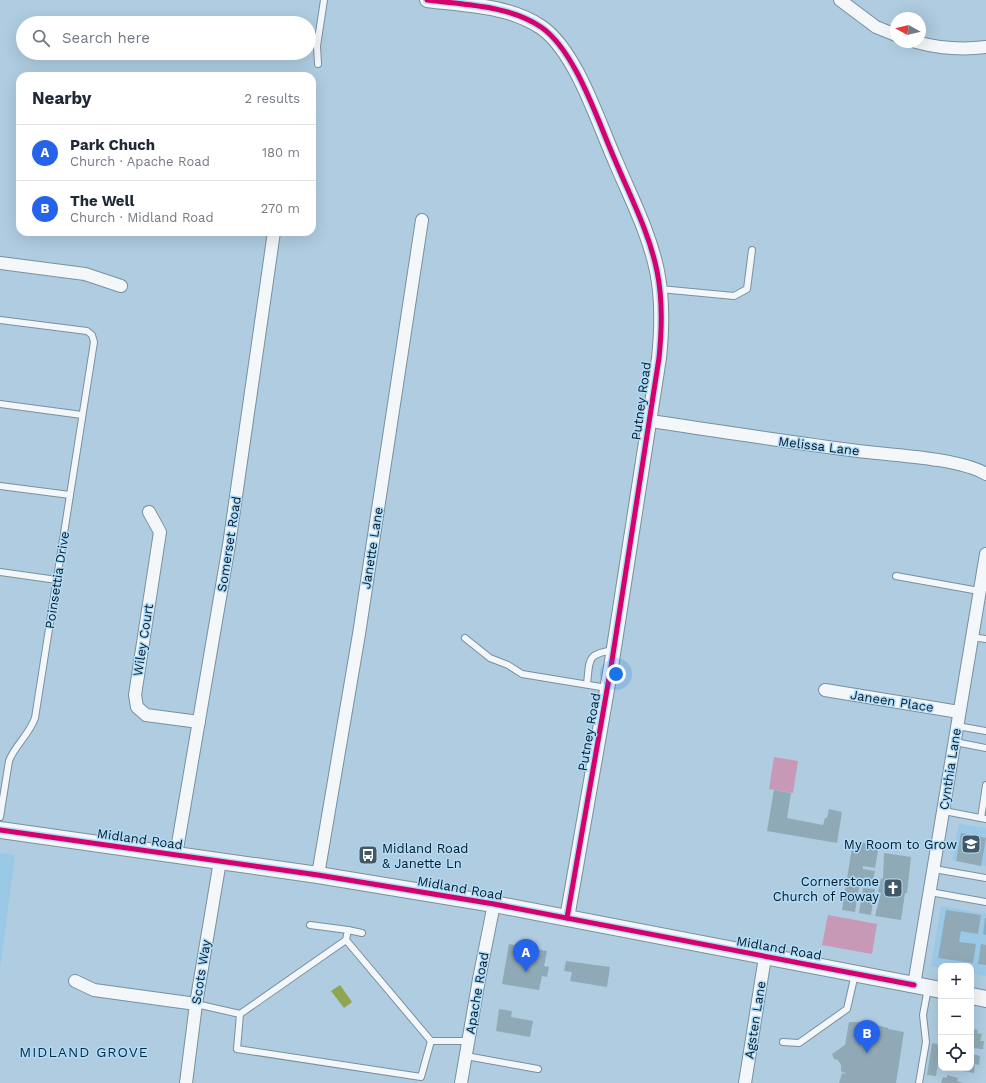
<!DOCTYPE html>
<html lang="en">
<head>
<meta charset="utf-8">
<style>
  :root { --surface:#fff; --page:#f2f2f3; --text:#1f2937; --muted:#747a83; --line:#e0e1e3; --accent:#2563eb }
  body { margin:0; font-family:"Work Sans",sans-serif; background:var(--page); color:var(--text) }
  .controls { position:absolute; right:12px; bottom:12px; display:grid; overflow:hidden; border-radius:8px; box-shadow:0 4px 16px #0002 }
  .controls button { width:36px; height:36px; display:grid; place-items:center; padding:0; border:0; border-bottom:1px solid var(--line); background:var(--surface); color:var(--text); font:20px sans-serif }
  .compass { position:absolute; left:890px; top:12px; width:36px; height:36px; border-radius:50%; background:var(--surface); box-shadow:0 4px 16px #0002; rotate:278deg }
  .you { position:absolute; left:616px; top:674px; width:14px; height:14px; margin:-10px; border:3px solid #fff; border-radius:50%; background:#1a73e8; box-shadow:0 0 0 6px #1a73e833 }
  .badge { display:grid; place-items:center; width:26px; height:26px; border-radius:50%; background:var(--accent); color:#fff; font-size:13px; font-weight:700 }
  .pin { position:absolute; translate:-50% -33px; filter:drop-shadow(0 1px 2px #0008) }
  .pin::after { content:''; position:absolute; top:21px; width:14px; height:12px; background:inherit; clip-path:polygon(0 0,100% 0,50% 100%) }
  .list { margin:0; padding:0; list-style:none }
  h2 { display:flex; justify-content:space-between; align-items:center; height:52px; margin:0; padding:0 16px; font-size:17px }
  h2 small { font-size:13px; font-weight:400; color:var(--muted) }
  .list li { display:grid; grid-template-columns:26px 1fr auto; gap:12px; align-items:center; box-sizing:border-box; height:56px; padding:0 16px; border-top:1px solid var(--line) }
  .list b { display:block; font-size:15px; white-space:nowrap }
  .list p { margin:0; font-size:13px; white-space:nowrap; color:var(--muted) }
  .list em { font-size:13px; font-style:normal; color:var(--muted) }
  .icon { flex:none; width:22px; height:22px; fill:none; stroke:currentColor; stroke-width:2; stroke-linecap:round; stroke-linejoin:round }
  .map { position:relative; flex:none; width:986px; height:1083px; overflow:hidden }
  .search { position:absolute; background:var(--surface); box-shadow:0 4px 16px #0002; left:16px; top:16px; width:300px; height:44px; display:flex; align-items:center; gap:10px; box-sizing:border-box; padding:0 14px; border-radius:22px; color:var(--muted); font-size:15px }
  .panel { position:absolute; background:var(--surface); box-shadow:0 4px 16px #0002; left:16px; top:72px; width:300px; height:164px; border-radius:12px }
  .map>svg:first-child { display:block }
  .built { fill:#9ac8e7 }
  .green { fill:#c899b7 }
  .water { fill:#8fa550 }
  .building { fill:#90a9b6 }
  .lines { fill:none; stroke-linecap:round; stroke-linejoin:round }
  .service-casing { stroke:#79909f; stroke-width:8 }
  .minor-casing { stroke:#79909f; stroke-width:14 }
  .tertiary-casing { stroke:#79909f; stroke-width:16 }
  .secondary-casing { stroke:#79909f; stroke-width:18 }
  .service { stroke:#f3f7fa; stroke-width:6 }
  .minor { stroke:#f3f7fa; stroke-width:12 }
  .tertiary { stroke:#f3f7fa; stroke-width:14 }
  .secondary { stroke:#f3f7fa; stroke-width:16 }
  .cycleway-casing { stroke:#b1dcf9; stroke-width:8 }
  .cycleway { stroke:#d6006c; stroke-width:5 }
  .labels { text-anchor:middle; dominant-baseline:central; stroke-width:3; stroke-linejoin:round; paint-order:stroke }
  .street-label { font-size:13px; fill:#051a27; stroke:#b1dcf9 }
  .poi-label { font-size:13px; fill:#051a27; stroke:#b1dcf9; text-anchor:end }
  .neighbourhood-label { font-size:14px; letter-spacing:1px; fill:#042d44; stroke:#b1dcf9 }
</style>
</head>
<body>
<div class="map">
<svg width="986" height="1083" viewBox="0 0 986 1083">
  <rect width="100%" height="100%" fill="#afcce0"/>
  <!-- built -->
  <g class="built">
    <path d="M 959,824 L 986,828 L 986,866 L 952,860 Z"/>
    <path d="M 0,853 L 15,855 L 0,968 Z"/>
    <path d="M 941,906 L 986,914 L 986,976 L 971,973 L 971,966 L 941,966 L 941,968 L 931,966 Z"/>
  </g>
  <!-- green -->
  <g class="green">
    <path d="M 774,757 L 798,761 L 793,793 L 769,789 Z"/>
    <path d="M 828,915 L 877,924 L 872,954 L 822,945 Z"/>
  </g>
  <!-- water -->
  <path class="water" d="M 340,985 L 352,1002 L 344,1008 L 331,991 Z"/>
  <!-- building -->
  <g class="building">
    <path d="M 774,790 L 791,793 L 787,818 L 823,825 L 825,818 L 827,818 L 829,809 L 842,812 L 837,843 L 767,831 Z"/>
    <path d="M 961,833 L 986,838 L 981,866 L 956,861 Z"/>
    <path d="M 853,841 L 879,845 L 875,868 L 863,866 L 863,869 L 875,871 L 872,884 L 860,882 L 855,912 L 842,910 Z"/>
    <path d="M 884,853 L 911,857 L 907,893 L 905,893 L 901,920 L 875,916 L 881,893 L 878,892 L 881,878 L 883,879 Z"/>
    <path d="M 863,888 L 875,889 L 871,915 L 859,913 Z"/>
    <path d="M 946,910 L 981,915 L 978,934 L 961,931 L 959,942 L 976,944 L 973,963 L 938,958 Z"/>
    <path d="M 985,918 L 986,918 L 986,935 L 983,934 Z"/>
    <path d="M 509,944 L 547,951 L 544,966 L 549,967 L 547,977 L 542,976 L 539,990 L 502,984 Z"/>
    <path d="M 981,944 L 986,945 L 986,965 L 978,964 Z"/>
    <path d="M 566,961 L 610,967 L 607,987 L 570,981 L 572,972 L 564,971 Z"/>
    <path d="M 499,1009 L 512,1011 L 511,1017 L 533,1021 L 530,1037 L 496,1031 Z"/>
    <path d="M 849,1022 L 864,1022 L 888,1028 L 888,1029 L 904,1032 L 896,1083 L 839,1083 L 842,1073 L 847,1074 L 841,1071 L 841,1065 L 838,1060 L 834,1059 L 832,1054 L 845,1045 Z"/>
    <path d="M 971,1029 L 978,1030 L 977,1033 L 982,1034 L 980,1041 L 984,1041 L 983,1049 L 973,1048 L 972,1054 L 980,1056 L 979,1065 L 975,1064 L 974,1073 L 951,1069 L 971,1068 Z"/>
    <path d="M 932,1043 L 941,1045 L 936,1076 L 927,1075 Z"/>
    <path d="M 947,1075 L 958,1078 L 957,1081 L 963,1083 L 941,1083 L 943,1077 L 947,1078 Z"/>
  </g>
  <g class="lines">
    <!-- service casing -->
    <g class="service-casing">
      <g id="service">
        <path d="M 318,64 L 317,46 L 324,0"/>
        <path d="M 660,289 L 734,296 L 747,289 L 752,250"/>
        <path d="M 0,320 L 87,331 L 92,335 L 94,342 L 35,718 C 29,735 15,745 9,761 L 0,817"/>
        <path d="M 0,404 L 82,415"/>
        <path d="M 0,486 L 70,495"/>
        <path d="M 0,572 L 57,580"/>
        <path d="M 896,576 L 979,591"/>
        <path d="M 971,637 L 986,639"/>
        <path d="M 465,638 L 490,658 L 508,665 L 522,674 L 607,688"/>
        <path d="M 587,684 C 590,659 586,654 614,650"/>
        <path d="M 957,726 L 986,731"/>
        <path d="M 955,742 L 986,748"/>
        <path d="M 944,811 L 986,819"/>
        <path d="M 981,818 L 986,785"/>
        <path d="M 934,869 L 986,878"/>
        <path d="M 930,892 L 986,902"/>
        <path d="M 310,925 L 348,930 L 346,940"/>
        <path d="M 348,930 L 362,933"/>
        <path d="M 196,1004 L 240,1014 L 237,1049 L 421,1077 L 431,1041 L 468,1041"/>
        <path d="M 240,1014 L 346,940 L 431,1041"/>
        <path d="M 783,1042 L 799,1043 L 847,1009 L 855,974"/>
        <path d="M 466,1056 L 538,1069"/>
        <path d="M 919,1083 L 926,1042 L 923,1015 L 928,988"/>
      </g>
    </g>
    <!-- minor casing -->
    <g class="minor-casing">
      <g id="minor">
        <path d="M 840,0 L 876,27 L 896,35"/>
        <path d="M 916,42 C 938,48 963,50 986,47"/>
        <path d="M 0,263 L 85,274 L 121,286"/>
        <path d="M 650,421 C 719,431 788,442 858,451 C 891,455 959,458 986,474"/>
        <path d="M 149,512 L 160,532 L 135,695 L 137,707 L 146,715 L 199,722"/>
        <path d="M 825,690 L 959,712"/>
        <path d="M 176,855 L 229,545 L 274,232"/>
        <path d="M 318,875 L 359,634 L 422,220"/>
        <path d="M 75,981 L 94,990 L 196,1004"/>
        <path d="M 914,985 L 986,554"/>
        <path d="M 186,1083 L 196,1004 L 220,861"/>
        <path d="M 461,1083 L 479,979 L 494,904"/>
        <path d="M 745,1083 L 765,957"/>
      </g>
    </g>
    <!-- tertiary casing -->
    <g class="tertiary-casing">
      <path id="tertiary" d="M 427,0 C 465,5 508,5 541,27 C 576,51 598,122 615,160 C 630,196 649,232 657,271 C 663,300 662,329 659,358 L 611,667 L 567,918"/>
    </g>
    <!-- secondary casing -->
    <g class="secondary-casing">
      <g id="secondary">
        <path d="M 0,830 L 318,875 L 494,904 L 941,990"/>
        <path d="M 971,996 L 986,999"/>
      </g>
    </g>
    <!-- service -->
    <use href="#service" class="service"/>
    <!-- minor -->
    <use href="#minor" class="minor"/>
    <!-- tertiary -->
    <use href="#tertiary" class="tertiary"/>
    <!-- secondary -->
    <use href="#secondary" class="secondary"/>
    <!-- cycleway casing -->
    <g class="cycleway-casing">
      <g id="cycleway">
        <path d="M 427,0 C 465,5 508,5 541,27 C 576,51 598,122 615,160 C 630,196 649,232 657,271 C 663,300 662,329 659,358 L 611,667 L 567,918"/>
        <path d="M 0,830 L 318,875 L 494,904 L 914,985"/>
      </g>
    </g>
    <!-- cycleway -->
    <use href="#cycleway" class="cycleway"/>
  </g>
  <!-- icons -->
  <defs>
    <g id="school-square" transform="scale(1)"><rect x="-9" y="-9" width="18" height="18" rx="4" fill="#405868" stroke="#b1dcf9"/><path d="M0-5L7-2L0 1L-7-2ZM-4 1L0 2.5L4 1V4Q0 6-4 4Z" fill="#fff"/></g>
    <g id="bus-square" transform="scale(1)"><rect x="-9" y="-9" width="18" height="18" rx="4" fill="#405868" stroke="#b1dcf9"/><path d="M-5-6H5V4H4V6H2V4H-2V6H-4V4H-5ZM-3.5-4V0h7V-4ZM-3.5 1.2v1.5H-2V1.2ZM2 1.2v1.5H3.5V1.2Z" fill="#fff"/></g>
    <g id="church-square" transform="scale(1)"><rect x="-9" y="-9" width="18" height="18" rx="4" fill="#405868" stroke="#b1dcf9"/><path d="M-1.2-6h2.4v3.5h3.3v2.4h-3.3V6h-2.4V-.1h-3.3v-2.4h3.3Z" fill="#fff"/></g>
  </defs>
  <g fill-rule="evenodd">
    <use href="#school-square" x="971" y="844"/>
    <use href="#bus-square" x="368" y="855"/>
    <use href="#church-square" x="893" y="888"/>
  </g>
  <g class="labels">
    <!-- street labels -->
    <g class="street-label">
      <text transform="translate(641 401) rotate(-82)">Putney Road</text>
      <text transform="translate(819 446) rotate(7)">Melissa Lane</text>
      <text transform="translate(229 544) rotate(-81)">Somerset Road</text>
      <text transform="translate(372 548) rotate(-81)">Janette Lane</text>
      <text transform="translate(57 580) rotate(-81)">Poinsettia Drive</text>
      <text transform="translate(143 640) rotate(-81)">Wiley Court</text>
      <text transform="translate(892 701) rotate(9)">Janeen Place</text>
      <text transform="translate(589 732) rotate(-80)">Putney Road</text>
      <text transform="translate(950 769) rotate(-81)">Cynthia Lane</text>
      <text transform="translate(140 839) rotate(8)">Midland Road</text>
      <text transform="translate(460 888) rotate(10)">Midland Road</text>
      <text transform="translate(779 948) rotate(10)">Midland Road</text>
      <text transform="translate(201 972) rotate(-81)">Scots Way</text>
      <text transform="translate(477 993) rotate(-80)">Apache Road</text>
      <text transform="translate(755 1020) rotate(-81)">Agsten Lane</text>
    </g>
    <!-- poi labels -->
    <g class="poi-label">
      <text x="957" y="844">My Room to Grow</text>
      <text x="382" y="848" text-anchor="start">Midland Road<tspan x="382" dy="15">&amp; Janette Ln</tspan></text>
      <text x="879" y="881">Cornerstone<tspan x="879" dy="15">Church of Poway</tspan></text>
    </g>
    <!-- neighbourhood labels -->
    <g class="neighbourhood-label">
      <text x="84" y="1052">MIDLAND GROVE</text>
    </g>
  </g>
</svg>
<div class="controls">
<button>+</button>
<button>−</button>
<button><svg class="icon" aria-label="locate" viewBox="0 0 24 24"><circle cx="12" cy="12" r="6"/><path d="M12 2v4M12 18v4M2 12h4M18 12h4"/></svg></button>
</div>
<svg class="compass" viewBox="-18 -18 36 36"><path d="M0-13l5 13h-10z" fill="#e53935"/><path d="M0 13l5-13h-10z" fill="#747a83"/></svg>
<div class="you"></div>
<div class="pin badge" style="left:526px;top:972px">A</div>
<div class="pin badge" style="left:867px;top:1053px">B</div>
<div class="search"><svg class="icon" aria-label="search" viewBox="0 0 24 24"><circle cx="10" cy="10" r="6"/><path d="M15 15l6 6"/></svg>Search here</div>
<section class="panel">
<h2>Nearby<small>2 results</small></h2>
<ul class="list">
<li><span class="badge">A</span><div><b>Park Chuch</b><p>Church · Apache Road</p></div><em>180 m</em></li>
<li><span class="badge">B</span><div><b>The Well</b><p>Church · Midland Road</p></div><em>270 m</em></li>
</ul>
</section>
</div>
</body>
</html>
